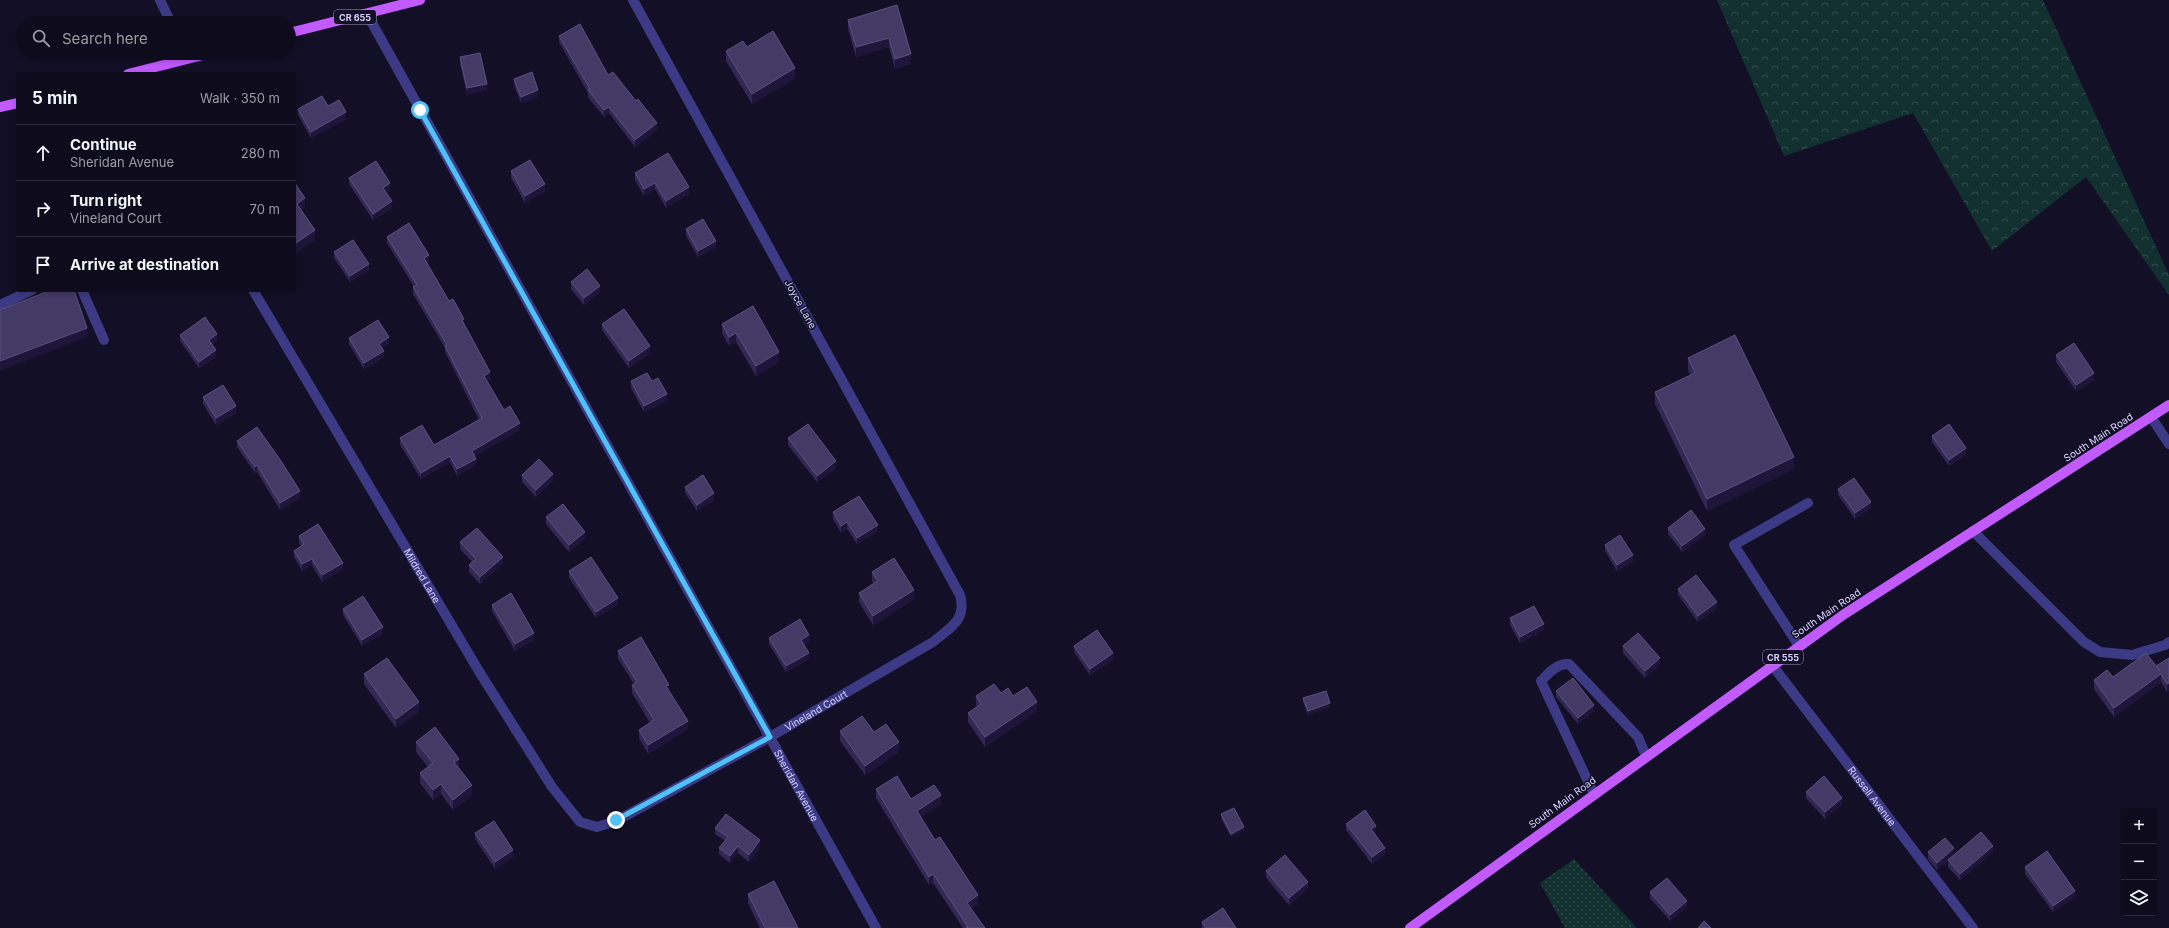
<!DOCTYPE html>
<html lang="en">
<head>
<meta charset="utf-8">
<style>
  :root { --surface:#0e0b1c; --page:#171425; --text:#f1f3f6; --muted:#9b9ba3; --line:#2e2b3b }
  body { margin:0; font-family:Inter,sans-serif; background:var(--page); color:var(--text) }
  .controls { position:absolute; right:12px; bottom:12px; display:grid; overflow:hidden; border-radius:4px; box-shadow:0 2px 6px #0003 }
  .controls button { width:36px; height:36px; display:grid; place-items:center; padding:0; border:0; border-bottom:1px solid var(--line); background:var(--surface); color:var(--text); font:20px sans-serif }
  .stop { position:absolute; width:12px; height:12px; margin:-9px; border:3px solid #4fc3f7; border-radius:50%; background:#fff }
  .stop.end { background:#4fc3f7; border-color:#fff; box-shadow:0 1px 4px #0008 }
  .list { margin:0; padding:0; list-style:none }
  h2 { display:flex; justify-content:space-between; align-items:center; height:52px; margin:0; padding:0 16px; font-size:17px }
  h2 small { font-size:13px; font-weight:400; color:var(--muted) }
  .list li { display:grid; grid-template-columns:26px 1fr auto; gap:12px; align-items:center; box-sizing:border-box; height:56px; padding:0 16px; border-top:1px solid var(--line) }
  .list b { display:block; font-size:15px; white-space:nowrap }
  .list p { margin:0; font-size:13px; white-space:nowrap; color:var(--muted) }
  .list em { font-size:13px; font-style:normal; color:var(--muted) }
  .icon { flex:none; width:22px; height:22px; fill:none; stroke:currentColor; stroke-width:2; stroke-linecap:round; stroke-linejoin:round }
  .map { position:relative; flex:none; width:2169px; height:928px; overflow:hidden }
  .search { position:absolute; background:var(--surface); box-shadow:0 2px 6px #0003; left:16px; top:16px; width:280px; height:44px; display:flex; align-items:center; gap:10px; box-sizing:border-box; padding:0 14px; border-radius:22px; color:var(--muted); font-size:15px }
  .panel { position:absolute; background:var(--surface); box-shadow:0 2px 6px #0003; left:16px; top:72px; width:280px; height:220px; border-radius:4px }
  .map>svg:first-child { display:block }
  .green { fill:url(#green-dots) }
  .forest { fill:url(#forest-crowns) }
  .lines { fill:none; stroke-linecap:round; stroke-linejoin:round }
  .minor { stroke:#3d3a85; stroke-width:10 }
  .major { stroke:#c25bff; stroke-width:10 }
  .wall { fill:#312854 }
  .shaded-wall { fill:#1d163a }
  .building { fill:#433a66; stroke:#5a527e }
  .route { stroke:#4fc3f7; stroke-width:5 }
  .labels { text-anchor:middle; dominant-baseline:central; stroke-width:3; stroke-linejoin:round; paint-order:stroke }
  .shield { fill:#130f26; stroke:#9e99be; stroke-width:1 }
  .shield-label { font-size:9px; font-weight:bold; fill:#d9d4ff }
  .street-label { font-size:10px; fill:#d9d4ff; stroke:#130f26 }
</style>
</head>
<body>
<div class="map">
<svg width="2169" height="928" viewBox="0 0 2169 928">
  <defs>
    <pattern id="green-dots" width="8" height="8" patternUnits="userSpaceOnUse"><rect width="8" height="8" fill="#12302f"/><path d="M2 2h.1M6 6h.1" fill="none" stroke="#344d4e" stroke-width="1.8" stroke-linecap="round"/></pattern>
    <pattern id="forest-crowns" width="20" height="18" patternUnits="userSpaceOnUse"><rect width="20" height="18" fill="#12302f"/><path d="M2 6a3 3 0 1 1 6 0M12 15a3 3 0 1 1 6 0" fill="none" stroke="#344d4e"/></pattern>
  </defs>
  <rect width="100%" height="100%" fill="#130f26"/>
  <!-- green -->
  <path class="green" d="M 1574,859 L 1637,928 L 1565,928 L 1540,883 Z"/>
  <!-- forest -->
  <path class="forest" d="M 1717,0 L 2043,0 L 2169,275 L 2169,295 L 2086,177 L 1992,251 L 1913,113 L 1784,156 Z"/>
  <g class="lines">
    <!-- minor -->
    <g class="minor">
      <path d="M 160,0 L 171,23"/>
      <path id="s1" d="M 367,14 L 876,928"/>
      <path d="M 82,290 L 104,340"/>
      <path id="s2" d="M 253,290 L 480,673 L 552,787 L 580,822 L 597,827 L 616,821 L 770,737 L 933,642 C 951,627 967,620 960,595 L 633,0"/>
      <path d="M 0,305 L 32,290"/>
      <path d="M 2151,417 L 2169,444"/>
      <path d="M 1973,531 L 2084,642 L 2100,652 L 2132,655 L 2165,645 L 2169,642"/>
      <path d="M 1799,646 L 1734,545 L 1808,503"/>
      <path id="s3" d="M 1772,665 L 1973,928"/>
      <path d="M 1594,794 L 1541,681 C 1549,673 1557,663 1569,664 L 1638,737 L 1646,756"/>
    </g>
    <!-- major -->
    <g class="major">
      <path d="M 289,33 L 420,0"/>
      <path d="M 128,74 L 211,53"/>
      <path d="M 0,107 L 18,103"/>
      <path d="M 1410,928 L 1843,615 L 2169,405"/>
    </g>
  </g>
  <!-- wall -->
  <g class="wall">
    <path d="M 897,5 L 911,64 L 895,69 L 889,47 L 856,57 L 848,29 L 848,20 Z"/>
    <path d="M 559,36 L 608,75 L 657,130 L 635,147 L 609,113 L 604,117 L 588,97 L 588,93 L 559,42 Z"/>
    <path d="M 747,47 L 795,78 L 752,104 L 726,61 L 726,51 Z"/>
    <path d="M 460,57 L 487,90 L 467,94 L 460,64 Z"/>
    <path d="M 514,79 L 538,97 L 521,103 L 514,85 Z"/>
    <path d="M 328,106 L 346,119 L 311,138 L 298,115 L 298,109 Z"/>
    <path d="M 511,171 L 545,191 L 525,203 L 511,178 Z"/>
    <path d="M 635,173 L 689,194 L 666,208 L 655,189 L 644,196 L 635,180 Z"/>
    <path d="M 349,178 L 390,190 L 386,192 L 392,208 L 373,220 L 349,184 Z"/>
    <path d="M 294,182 L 305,207 L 301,210 L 315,239 L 296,253 L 294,250 Z"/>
    <path d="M 686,229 L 716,247 L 698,257 L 686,236 Z"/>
    <path d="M 387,237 L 429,262 L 427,263 L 449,301 L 464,324 L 490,379 L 487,381 L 504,410 L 520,430 L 474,456 L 476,465 L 457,476 L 450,462 L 421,479 L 400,445 L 400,438 L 434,445 L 479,420 L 445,352 L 445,348 L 413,294 L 413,287 L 414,287 L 387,243 Z"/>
    <path d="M 334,252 L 369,270 L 350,282 L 334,258 Z"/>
    <path d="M 571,282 L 600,292 L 584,305 L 571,289 Z"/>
    <path d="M 602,324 L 650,353 L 629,368 L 602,330 Z"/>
    <path d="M 722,324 L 779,362 L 756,376 L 736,342 L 729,346 L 722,333 Z"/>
    <path d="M 180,335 L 217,341 L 212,344 L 216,357 L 199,368 L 180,341 Z"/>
    <path d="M 349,338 L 389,344 L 382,348 L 384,357 L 364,369 L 349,344 Z"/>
    <path d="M 2056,355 L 2094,380 L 2076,391 L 2056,362 Z"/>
    <path d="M 1688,358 L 1794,469 L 1707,511 L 1655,404 L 1655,392 L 1690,375 L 1688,370 Z"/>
    <path d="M 631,381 L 652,381 L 667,401 L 644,412 L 631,388 Z"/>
    <path d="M 203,397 L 236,413 L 216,425 L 203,404 Z"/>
    <path d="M 1932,436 L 1966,455 L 1949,466 L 1932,442 Z"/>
    <path d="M 788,438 L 836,468 L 817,482 L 788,445 Z"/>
    <path d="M 237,441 L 300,498 L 280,510 L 257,472 L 255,473 L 237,447 Z"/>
    <path d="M 522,475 L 553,480 L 536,497 L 522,482 Z"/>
    <path d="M 685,487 L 714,500 L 697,511 L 685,493 Z"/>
    <path d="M 1838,489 L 1871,508 L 1855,519 L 1838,495 Z"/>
    <path d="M 833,512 L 878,531 L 857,544 L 847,529 L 841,533 L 833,519 Z"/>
    <path d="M 546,517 L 585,538 L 569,552 L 546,524 Z"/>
    <path d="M 1668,528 L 1705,535 L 1682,552 L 1668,534 Z"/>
    <path d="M 299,536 L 343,569 L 322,582 L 312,565 L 302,571 L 294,557 L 294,551 L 301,546 L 299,542 Z"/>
    <path d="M 460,542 L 503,563 L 480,584 L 469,572 L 469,565 L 472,562 L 460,549 Z"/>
    <path d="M 1605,545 L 1633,561 L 1617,571 L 1605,551 Z"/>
    <path d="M 569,571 L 618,604 L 596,618 L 569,578 Z"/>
    <path d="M 872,572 L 914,599 L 873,625 L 859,602 L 859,593 L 873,583 L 872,581 Z"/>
    <path d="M 1678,589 L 1717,608 L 1698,622 L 1678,595 Z"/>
    <path d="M 492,605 L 534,640 L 515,651 L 492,611 Z"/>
    <path d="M 343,609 L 383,634 L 362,646 L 343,615 Z"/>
    <path d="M 1510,618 L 1544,630 L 1520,643 L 1510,625 Z"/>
    <path d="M 769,638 L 809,642 L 804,645 L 809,659 L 786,672 L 769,644 Z"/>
    <path d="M 1074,646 L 1113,659 L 1090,675 L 1074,652 Z"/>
    <path d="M 1623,646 L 1660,664 L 1645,678 L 1623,653 Z"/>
    <path d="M 618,651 L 669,691 L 688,729 L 648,754 L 639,738 L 639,730 L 650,723 L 632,693 L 632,685 L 634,684 L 618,659 Z"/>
    <path d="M 2169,658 L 2167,692 L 2161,682 L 2114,717 L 2094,689 L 2094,680 L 2113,677 L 2156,667 Z"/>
    <path d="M 364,674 L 419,712 L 396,728 L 364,684 Z"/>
    <path d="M 1556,691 L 1594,711 L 1578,724 L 1556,697 Z"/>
    <path d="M 1001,693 L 1013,696 L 1037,711 L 985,747 L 968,722 L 968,713 L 977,707 L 976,705 L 976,696 Z"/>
    <path d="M 1303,698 L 1330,707 L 1308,715 L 1303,702 Z"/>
    <path d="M 840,731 L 874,732 L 899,752 L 865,775 L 840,741 Z"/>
    <path d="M 416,742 L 459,768 L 472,795 L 453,810 L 441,794 L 433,800 L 420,783 L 420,773 L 428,767 L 416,752 Z"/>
    <path d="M 876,789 L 911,799 L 941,804 L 921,817 L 935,840 L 978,904 L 971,909 L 985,928 L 963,928 L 933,883 L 929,885 L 876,798 Z"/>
    <path d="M 1806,792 L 1842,804 L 1825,819 L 1806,798 Z"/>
    <path d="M 1221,814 L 1244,830 L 1231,837 L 1221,818 Z"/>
    <path d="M 1346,824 L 1376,832 L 1375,833 L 1385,854 L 1372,864 L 1346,830 Z"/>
    <path d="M 715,828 L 760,847 L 749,862 L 738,853 L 730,863 L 719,854 L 719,848 L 725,841 L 715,834 Z"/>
    <path d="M 475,833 L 513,857 L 495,869 L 475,839 Z"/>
    <path d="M 1928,852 L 1954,855 L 1937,870 L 1928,859 Z"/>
    <path d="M 1993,852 L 1960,880 L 1948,867 L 1948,860 Z"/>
    <path d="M 2025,867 L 2075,897 L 2053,912 L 2025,874 Z"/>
    <path d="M 1266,871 L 1308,888 L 1289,905 L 1266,878 Z"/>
    <path d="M 1650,892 L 1687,907 L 1670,921 L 1650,898 Z"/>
    <path d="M 748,894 L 798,928 L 760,928 L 748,903 Z"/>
    <path d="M 1202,922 L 1236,928 L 1202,928 Z"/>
  </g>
  <!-- shaded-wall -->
  <g class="shaded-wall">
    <path d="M 889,38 L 889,47 L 856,57 L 856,47 Z"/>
    <path d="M 911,54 L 911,64 L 895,69 L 895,59 Z"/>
    <path d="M 795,68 L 795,78 L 752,104 L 752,94 Z"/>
    <path d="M 487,84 L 487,90 L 467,94 L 467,88 Z"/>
    <path d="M 538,90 L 538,97 L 521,103 L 521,97 Z"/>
    <path d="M 609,107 L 609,113 L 604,117 L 604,110 Z"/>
    <path d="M 346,112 L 346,119 L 311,138 L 311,132 Z"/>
    <path d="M 657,123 L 657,130 L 635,147 L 635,140 Z"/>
    <path d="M 390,183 L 390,190 L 383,194 L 383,188 Z"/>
    <path d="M 655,183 L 655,189 L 644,196 L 644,189 Z"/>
    <path d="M 545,184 L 545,191 L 525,203 L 525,196 Z"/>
    <path d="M 689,187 L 689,194 L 666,208 L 666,201 Z"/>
    <path d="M 305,198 L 305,207 L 297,213 L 297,204 Z"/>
    <path d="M 392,201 L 392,208 L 373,220 L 373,214 Z"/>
    <path d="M 315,230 L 315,239 L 296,253 L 296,243 Z"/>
    <path d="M 716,241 L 716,247 L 698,257 L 698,251 Z"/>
    <path d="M 429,255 L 429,262 L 424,265 L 424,258 Z"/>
    <path d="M 369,264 L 369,270 L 350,282 L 350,276 Z"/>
    <path d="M 600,286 L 600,292 L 584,305 L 584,298 Z"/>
    <path d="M 87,328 L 87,337 L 0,371 L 0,361 Z"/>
    <path d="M 736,333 L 736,342 L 729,346 L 729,337 Z"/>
    <path d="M 217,334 L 217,341 L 209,346 L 209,340 Z"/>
    <path d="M 389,337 L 389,344 L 379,350 L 379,344 Z"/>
    <path d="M 650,346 L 650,353 L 629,368 L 629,361 Z"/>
    <path d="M 216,350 L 216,357 L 199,368 L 199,362 Z"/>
    <path d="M 384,351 L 384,357 L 364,369 L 364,363 Z"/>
    <path d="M 779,352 L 779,362 L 756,376 L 756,366 Z"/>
    <path d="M 490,372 L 490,379 L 484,382 L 484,376 Z"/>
    <path d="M 2094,373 L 2094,380 L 2076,391 L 2076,385 Z"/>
    <path d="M 667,394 L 667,401 L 644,412 L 644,406 Z"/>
    <path d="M 236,406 L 236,413 L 216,425 L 216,418 Z"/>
    <path d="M 520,423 L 520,430 L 472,458 L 472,451 Z"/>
    <path d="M 1966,448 L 1966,455 L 1949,466 L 1949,460 Z"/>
    <path d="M 450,456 L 450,462 L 421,479 L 421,473 Z"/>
    <path d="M 1794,457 L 1794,469 L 1707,511 L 1707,499 Z"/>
    <path d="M 476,459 L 476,465 L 457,476 L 457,469 Z"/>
    <path d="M 836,461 L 836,468 L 817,482 L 817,476 Z"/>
    <path d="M 257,465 L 257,472 L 255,473 L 255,467 Z"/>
    <path d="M 553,474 L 553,480 L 536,497 L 536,490 Z"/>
    <path d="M 300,491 L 300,498 L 280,510 L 280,503 Z"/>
    <path d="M 714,493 L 714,500 L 697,511 L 697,505 Z"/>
    <path d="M 1871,502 L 1871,508 L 1855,519 L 1855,513 Z"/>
    <path d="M 847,522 L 847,529 L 841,533 L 841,526 Z"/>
    <path d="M 878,525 L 878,531 L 857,544 L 857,538 Z"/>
    <path d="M 1705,529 L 1705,535 L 1682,552 L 1682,546 Z"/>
    <path d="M 585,532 L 585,538 L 569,552 L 569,545 Z"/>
    <path d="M 1633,555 L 1633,561 L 1617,571 L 1617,565 Z"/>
    <path d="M 503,557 L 503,563 L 480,584 L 480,577 Z"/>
    <path d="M 312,559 L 312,565 L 302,571 L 302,564 Z"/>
    <path d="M 343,563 L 343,569 L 322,582 L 322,575 Z"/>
    <path d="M 914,590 L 914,599 L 873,625 L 873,616 Z"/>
    <path d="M 618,598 L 618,604 L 596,618 L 596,612 Z"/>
    <path d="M 1717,602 L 1717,608 L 1698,622 L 1698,616 Z"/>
    <path d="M 1544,624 L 1544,630 L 1520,643 L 1520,637 Z"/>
    <path d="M 383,627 L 383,634 L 362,646 L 362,640 Z"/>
    <path d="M 534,633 L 534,640 L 515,651 L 515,644 Z"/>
    <path d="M 809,635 L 809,642 L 801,647 L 801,640 Z"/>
    <path d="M 809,653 L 809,659 L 786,672 L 786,666 Z"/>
    <path d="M 1113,653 L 1113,659 L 1090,675 L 1090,669 Z"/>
    <path d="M 1660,658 L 1660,664 L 1645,678 L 1645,671 Z"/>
    <path d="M 2161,674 L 2161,682 L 2114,717 L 2114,708 Z"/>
    <path d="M 2169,683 L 2169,691 L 2167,692 L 2167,684 Z"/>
    <path d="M 669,685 L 669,693 L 666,686 Z"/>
    <path d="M 419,702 L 419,712 L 396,728 L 396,719 Z"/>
    <path d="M 1037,702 L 1037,711 L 985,747 L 985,737 Z"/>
    <path d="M 1330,703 L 1330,707 L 1308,715 L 1308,711 Z"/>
    <path d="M 1594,705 L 1594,711 L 1578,724 L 1578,718 Z"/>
    <path d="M 688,721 L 688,729 L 648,754 L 648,745 Z"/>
    <path d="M 899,742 L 899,752 L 865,775 L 865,766 Z"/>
    <path d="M 459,759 L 459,768 L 454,772 L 454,762 Z"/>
    <path d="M 441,784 L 441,794 L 433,800 L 433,790 Z"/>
    <path d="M 472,785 L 472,795 L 453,810 L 453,800 Z"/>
    <path d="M 941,795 L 941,804 L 917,820 L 917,811 Z"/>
    <path d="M 1842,798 L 1842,804 L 1825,819 L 1825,812 Z"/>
    <path d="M 1376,826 L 1376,832 L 1371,836 L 1371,829 Z"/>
    <path d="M 1244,827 L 1244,830 L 1231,837 L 1231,834 Z"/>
    <path d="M 760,840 L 760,847 L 749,862 L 749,855 Z"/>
    <path d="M 738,846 L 738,853 L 730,863 L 730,856 Z"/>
    <path d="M 1993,846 L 1993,852 L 1960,880 L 1960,874 Z"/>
    <path d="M 1385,848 L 1385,854 L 1372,864 L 1372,857 Z"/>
    <path d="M 1954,848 L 1954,855 L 1937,870 L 1937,863 Z"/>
    <path d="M 513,850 L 513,857 L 495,869 L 495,862 Z"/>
    <path d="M 933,874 L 933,883 L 929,885 L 929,877 Z"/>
    <path d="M 1308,882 L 1308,888 L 1289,905 L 1289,898 Z"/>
    <path d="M 2075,891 L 2075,897 L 2053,912 L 2053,906 Z"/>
    <path d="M 978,895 L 978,904 L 967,911 L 967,903 Z"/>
    <path d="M 1687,901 L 1687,907 L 1670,921 L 1670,915 Z"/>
  </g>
  <!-- building -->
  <g class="building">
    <path d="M 897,5 L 911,54 L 895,59 L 889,38 L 856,47 L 848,20 Z"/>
    <path d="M 580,24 L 608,75 L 613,72 L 636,101 L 638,99 L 657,123 L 635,140 L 609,107 L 604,110 L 588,90 L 590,89 L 559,36 Z"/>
    <path d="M 773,31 L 795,68 L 752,94 L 726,51 L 743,41 L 747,47 Z"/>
    <path d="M 480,53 L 487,84 L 467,88 L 460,57 Z"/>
    <path d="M 532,72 L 538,90 L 521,97 L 514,79 Z"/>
    <path d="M 322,96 L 328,106 L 339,100 L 346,112 L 311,132 L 298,109 Z"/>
    <path d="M 668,153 L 689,187 L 666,201 L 655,183 L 644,189 L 635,173 Z"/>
    <path d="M 530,160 L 545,184 L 525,196 L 511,171 Z"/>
    <path d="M 376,161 L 390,183 L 383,188 L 392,201 L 373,214 L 349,178 Z"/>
    <path d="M 294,182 L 305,198 L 297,204 L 315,230 L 296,243 L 294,240 Z"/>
    <path d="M 703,219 L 716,241 L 698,251 L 686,229 Z"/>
    <path d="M 409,223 L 429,255 L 424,258 L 449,301 L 453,299 L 464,319 L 462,320 L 490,372 L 484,376 L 504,410 L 510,406 L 520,423 L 472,451 L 476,459 L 457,469 L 450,456 L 421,473 L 400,438 L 422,425 L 434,445 L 482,418 L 445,346 L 447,345 L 413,287 L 417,285 L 387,237 Z"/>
    <path d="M 353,240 L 369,264 L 350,276 L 334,252 Z"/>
    <path d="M 587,269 L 600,286 L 584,298 L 571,282 Z"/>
    <path d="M 51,290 L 74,290 L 87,328 L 0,361 L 0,310 Z"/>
    <path d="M 753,306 L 779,352 L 756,366 L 736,333 L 729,337 L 722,324 Z"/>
    <path d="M 624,309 L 650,346 L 629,361 L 602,324 Z"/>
    <path d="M 205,317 L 217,334 L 209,340 L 216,350 L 199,362 L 180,335 Z"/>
    <path d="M 378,320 L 389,337 L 379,344 L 384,351 L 364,363 L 349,338 Z"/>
    <path d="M 1735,335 L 1794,457 L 1707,499 L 1655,392 L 1695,373 L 1688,358 Z"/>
    <path d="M 2074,343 L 2094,373 L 2076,385 L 2056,355 Z"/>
    <path d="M 647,373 L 652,381 L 658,378 L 667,394 L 644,406 L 631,381 Z"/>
    <path d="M 223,385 L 236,406 L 216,418 L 203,397 Z"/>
    <path d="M 808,424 L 836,461 L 817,476 L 788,438 Z"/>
    <path d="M 1949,424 L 1966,448 L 1949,460 L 1932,436 Z"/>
    <path d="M 257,427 L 281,461 L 300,491 L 280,503 L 257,465 L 255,467 L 237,441 Z"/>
    <path d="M 539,459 L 553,474 L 536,490 L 522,475 Z"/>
    <path d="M 703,475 L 714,493 L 697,505 L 685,487 Z"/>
    <path d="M 1854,478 L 1871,502 L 1855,513 L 1838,489 Z"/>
    <path d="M 859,496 L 878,525 L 857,538 L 847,522 L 841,526 L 833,512 Z"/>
    <path d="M 563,504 L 585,532 L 569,545 L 546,517 Z"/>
    <path d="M 1691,510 L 1705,529 L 1682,546 L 1668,528 Z"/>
    <path d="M 318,524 L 343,563 L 322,575 L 312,559 L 302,564 L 294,551 L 304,544 L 299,536 Z"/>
    <path d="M 477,528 L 503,557 L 480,577 L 469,565 L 476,559 L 460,542 Z"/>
    <path d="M 1620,535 L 1633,555 L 1617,565 L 1605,545 Z"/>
    <path d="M 591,557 L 618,598 L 596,612 L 569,571 Z"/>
    <path d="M 894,558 L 914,590 L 873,616 L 859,593 L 878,581 L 872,572 Z"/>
    <path d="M 1696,575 L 1717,602 L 1698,616 L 1678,589 Z"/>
    <path d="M 511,593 L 534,633 L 515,644 L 492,605 Z"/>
    <path d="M 363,596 L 383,627 L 362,640 L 343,609 Z"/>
    <path d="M 1534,606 L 1544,624 L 1520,637 L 1510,618 Z"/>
    <path d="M 800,619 L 809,635 L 801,640 L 809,653 L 786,666 L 769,638 Z"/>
    <path d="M 1097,630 L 1113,653 L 1090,669 L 1074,646 Z"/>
    <path d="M 1638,633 L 1660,658 L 1645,671 L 1623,646 Z"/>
    <path d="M 641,637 L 669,685 L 666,686 L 688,721 L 648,745 L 639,730 L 654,720 L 632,685 L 637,682 L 618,651 Z"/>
    <path d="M 2146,653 L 2160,671 L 2156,666 L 2169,658 L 2169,683 L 2167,684 L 2161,674 L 2114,708 L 2094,680 L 2107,670 L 2113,677 Z"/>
    <path d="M 387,658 L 419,702 L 396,719 L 364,674 Z"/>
    <path d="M 1573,678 L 1594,705 L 1578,718 L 1556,691 Z"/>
    <path d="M 994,684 L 1001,693 L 1008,688 L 1013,696 L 1027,687 L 1037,702 L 985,737 L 968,713 L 981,704 L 976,696 Z"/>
    <path d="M 1326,691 L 1330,703 L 1308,711 L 1303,698 Z"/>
    <path d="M 862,716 L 874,732 L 886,724 L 899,742 L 865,766 L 840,731 Z"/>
    <path d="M 435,727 L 459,759 L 454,762 L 472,785 L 453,800 L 441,784 L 433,790 L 420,773 L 433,763 L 416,742 Z"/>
    <path d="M 897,776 L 911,799 L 934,785 L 941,795 L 917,811 L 935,840 L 940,837 L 978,895 L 967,903 L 985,928 L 966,928 L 968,927 L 933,874 L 929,877 L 876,789 Z"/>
    <path d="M 1824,776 L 1842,798 L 1825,812 L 1806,792 Z"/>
    <path d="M 1234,808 L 1244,827 L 1231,834 L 1221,814 Z"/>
    <path d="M 1365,810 L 1376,826 L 1371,829 L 1385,848 L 1372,857 L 1346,824 Z"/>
    <path d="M 726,814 L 760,840 L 749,855 L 738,846 L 730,856 L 719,848 L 728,837 L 715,828 Z"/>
    <path d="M 494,821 L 513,850 L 495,862 L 475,833 Z"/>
    <path d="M 1981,832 L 1993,846 L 1960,874 L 1948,860 Z"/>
    <path d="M 1945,838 L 1954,848 L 1937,863 L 1928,852 Z"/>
    <path d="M 2047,851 L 2075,891 L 2053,906 L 2025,867 Z"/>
    <path d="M 1285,855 L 1308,882 L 1289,898 L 1266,871 Z"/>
    <path d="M 1667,878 L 1687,901 L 1670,915 L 1650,892 Z"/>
    <path d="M 774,881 L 798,928 L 765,928 L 748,894 Z"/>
    <path d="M 1223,908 L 1236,928 L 1206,928 L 1202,922 Z"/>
    <path d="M 1704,921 L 1711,928 L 1698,928 Z"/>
  </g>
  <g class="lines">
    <!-- route -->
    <path class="route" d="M 420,110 L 770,737 L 616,820"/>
  </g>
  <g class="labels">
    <!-- shield labels -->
    <g class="shield">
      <rect x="334" y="10" width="42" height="14" rx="3"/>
      <rect x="1763" y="650" width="40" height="14" rx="3"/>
    </g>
    <g class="shield-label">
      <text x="355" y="17">CR 655</text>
      <text x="1783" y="657">CR 555</text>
    </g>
    <!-- street labels -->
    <g class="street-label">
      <text transform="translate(801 304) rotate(61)">Joyce Lane</text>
      <text transform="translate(2098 437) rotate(-33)">South Main Road</text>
      <text stroke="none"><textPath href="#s2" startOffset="332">Mildred Lane</textPath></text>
      <text transform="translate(1826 613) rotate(-34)">South Main Road</text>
      <text stroke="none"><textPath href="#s2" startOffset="891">Vineland Court</textPath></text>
      <text stroke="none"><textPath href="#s1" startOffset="883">Sheridan Avenue</textPath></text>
      <text stroke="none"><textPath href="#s3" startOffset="165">Russell Avenue</textPath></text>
      <text transform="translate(1562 802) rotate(-36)">South Main Road</text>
    </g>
  </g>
</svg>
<div class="controls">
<button>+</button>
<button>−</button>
<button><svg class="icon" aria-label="layers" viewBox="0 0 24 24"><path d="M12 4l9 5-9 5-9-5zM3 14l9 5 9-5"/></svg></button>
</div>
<div class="stop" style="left:420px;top:110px"></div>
<div class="stop end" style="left:616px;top:820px"></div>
<div class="search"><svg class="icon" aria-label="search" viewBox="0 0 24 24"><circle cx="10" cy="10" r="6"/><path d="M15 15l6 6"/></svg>Search here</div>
<section class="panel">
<h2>5 min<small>Walk · 350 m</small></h2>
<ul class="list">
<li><svg class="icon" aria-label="ahead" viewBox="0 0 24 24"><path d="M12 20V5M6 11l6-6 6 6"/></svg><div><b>Continue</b><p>Sheridan Avenue</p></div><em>280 m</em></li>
<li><svg class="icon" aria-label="right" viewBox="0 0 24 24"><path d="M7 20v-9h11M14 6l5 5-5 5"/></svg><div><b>Turn right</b><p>Vineland Court</p></div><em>70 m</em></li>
<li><svg class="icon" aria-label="arrive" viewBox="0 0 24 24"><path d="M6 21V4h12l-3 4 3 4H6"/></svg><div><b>Arrive at destination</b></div></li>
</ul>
</section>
</div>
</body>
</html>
